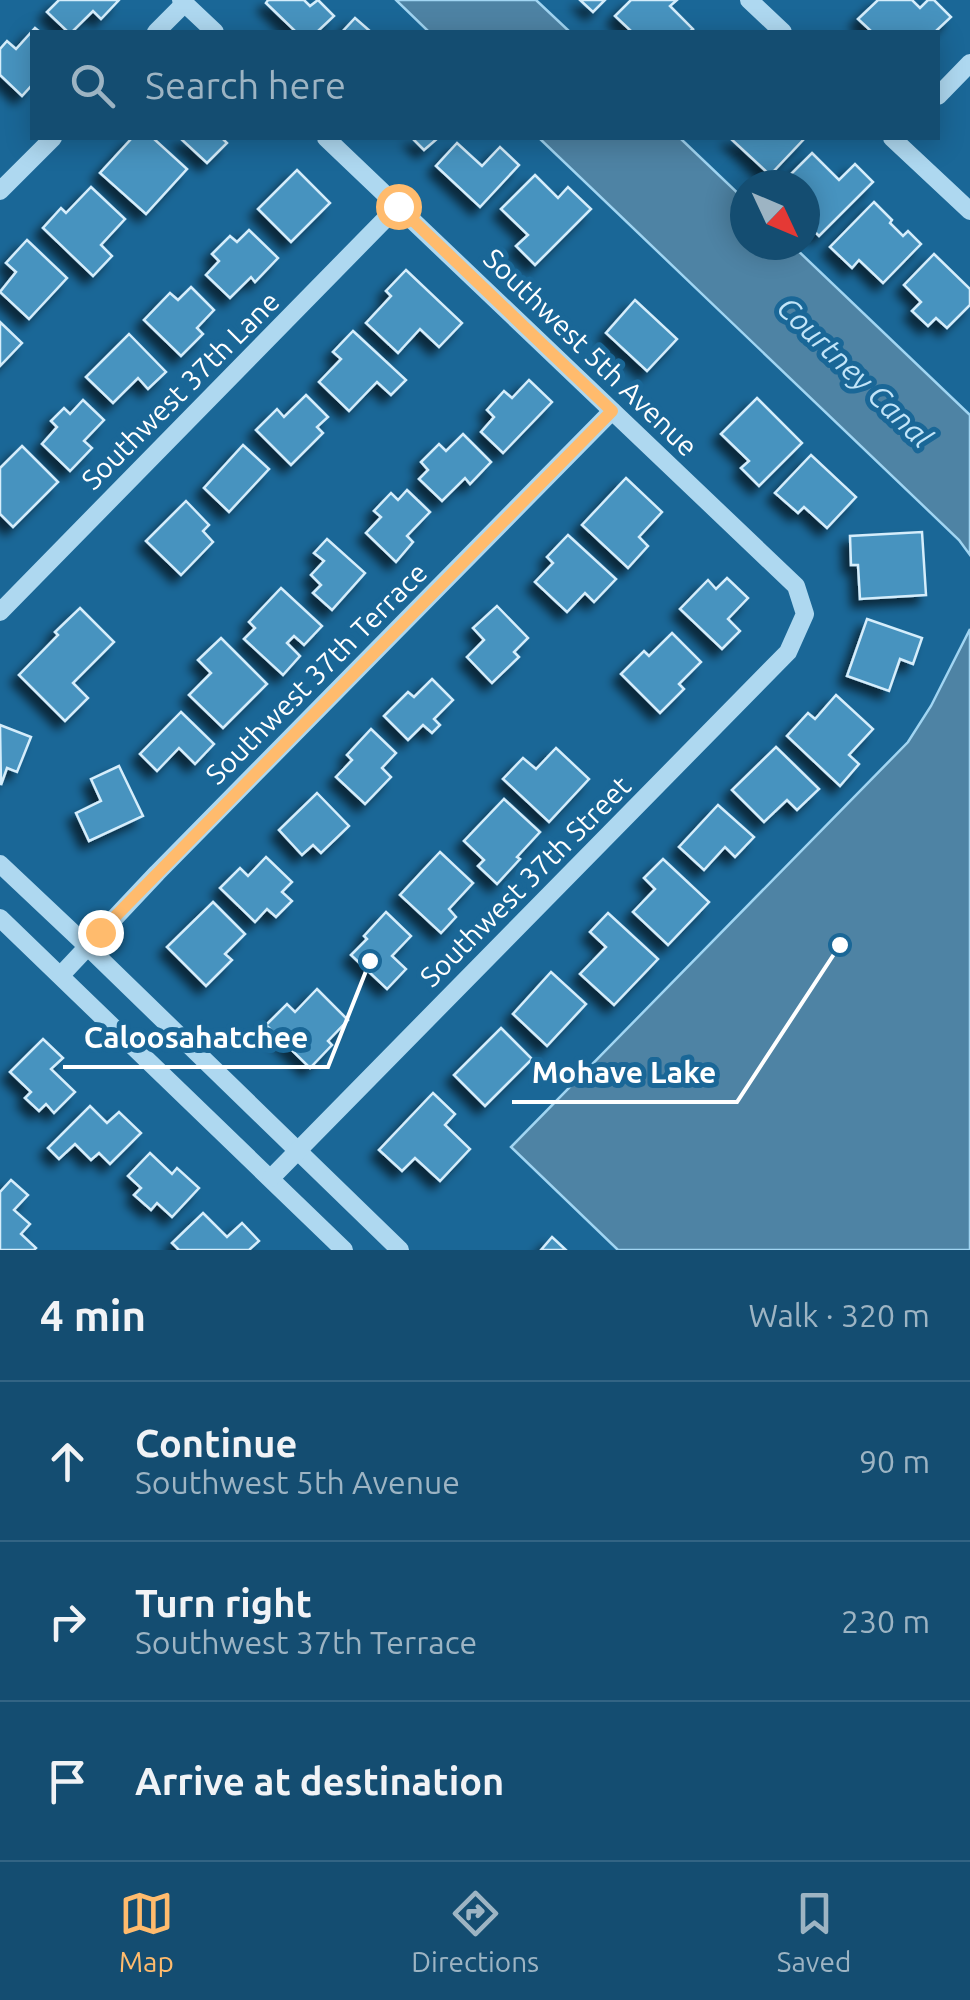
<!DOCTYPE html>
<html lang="en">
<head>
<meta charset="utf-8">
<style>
  :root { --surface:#144d71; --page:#1d5476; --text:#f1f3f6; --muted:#9db4c3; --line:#336484; --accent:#ffbb6d }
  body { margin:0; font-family:Ubuntu,sans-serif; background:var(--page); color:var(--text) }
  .compass { position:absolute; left:730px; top:170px; width:90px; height:90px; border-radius:50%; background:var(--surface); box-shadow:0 5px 25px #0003; rotate:134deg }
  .stop { position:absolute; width:30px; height:30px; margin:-22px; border:8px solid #ffbb6d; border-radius:50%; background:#fff }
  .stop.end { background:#ffbb6d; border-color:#fff; box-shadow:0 2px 10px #0008 }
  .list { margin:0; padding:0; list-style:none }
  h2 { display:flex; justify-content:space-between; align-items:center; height:130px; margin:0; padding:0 40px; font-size:42px }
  h2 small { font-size:32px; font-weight:400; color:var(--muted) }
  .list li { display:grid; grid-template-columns:65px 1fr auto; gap:30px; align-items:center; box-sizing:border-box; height:160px; padding:0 40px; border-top:2px solid var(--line) }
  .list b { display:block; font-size:38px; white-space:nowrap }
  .list p { margin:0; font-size:32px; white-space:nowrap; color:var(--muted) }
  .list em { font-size:32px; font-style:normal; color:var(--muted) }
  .icon { flex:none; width:55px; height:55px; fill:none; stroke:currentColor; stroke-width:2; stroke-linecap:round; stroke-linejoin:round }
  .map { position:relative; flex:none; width:970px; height:1250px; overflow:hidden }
  .search { position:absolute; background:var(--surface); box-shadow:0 5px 25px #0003; left:30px; right:30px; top:30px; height:110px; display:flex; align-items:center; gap:25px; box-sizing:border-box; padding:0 35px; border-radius:0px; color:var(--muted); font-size:38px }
  .sheet { height:610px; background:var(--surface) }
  nav { display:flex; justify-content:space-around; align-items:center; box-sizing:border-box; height:140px; border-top:2px solid var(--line); background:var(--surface); font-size:28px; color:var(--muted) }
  nav a { display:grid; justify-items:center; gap:5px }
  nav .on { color:var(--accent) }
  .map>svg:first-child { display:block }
  .water { fill:#4e83a4; stroke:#a1d5f2; stroke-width:2.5 }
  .building { fill:#4793bf; stroke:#d5edfb; stroke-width:2.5; filter:url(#shadow) }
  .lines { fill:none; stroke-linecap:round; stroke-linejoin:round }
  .minor { stroke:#aed8f0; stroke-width:18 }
  .route { stroke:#ffbb6d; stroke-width:12 }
  .labels { text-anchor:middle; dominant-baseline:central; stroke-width:10; stroke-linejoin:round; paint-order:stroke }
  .street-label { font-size:28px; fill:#fff; stroke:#1a6797 }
  .water-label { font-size:30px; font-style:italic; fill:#c1e4f8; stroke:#1a6797 }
  .leader { fill:none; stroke:#fff; stroke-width:4 }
  .callout-dot { fill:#fff; stroke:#1a6797; stroke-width:4 }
  .callout-label { font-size:30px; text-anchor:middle; font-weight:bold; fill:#fff; stroke:#1a6797; stroke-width:10; stroke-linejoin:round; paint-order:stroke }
</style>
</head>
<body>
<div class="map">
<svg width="970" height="1250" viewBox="0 0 970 1250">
  <defs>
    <filter id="shadow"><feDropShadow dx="-8" dy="8" stdDeviation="5" flood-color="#0009"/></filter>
  </defs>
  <rect width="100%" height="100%" fill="#1a6797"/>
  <!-- water -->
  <g class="water">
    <path d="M 396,0 L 536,0 L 570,32 L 429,32 Z"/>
    <path d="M 539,138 L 680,138 L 745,200 L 745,245 L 792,245 L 970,415 L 970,555 L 959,540 Z"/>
    <path d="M 970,629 L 970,1250 L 618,1250 L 511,1147 L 908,742 L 931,706 Z"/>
  </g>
  <!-- building -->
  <g class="building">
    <path d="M 59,0 L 119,0 L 101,19 L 93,11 L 72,32 L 68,32 L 47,12 Z"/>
    <path d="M 268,0 L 304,0 L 310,6 L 318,0 L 334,16 L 317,32 L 296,32 L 266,3 Z"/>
    <path d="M 580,0 L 605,0 L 593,12 Z"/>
    <path d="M 631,0 L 677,0 L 670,6 L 693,29 L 689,32 L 632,32 L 615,16 Z"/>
    <path d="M 878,0 L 912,0 L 920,8 L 928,0 L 934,0 L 951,17 L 935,32 L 872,32 L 858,19 Z"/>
    <path d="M 355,18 L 371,32 L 342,32 Z"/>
    <path d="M 35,28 L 40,32 L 32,32 L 32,85 L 22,96 L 0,75 L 0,49 L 7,41 L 16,49 Z"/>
    <path d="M 132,138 L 153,138 L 187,169 L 146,214 L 100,173 Z"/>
    <path d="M 180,138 L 222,138 L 227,143 L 207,163 Z"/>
    <path d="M 412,138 L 438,138 L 424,150 Z"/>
    <path d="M 730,138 L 805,138 L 770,175 Z"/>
    <path d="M 457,143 L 482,166 L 500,147 L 519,165 L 480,207 L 436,166 Z"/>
    <path d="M 812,153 L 839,180 L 855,164 L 873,182 L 819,236 L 805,222 L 805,185 L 780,185 Z"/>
    <path d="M 297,170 L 330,203 L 291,242 L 258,209 Z"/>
    <path d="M 535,175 L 558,198 L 568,187 L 591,209 L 535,265 L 516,246 L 528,235 L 501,209 Z"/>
    <path d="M 91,187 L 125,219 L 101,245 L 112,256 L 93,276 L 43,228 L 61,208 L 66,213 Z"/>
    <path d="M 874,202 L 892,220 L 890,223 L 903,236 L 908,231 L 921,244 L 883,283 L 859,260 L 852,268 L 830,247 Z"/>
    <path d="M 249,230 L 278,258 L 255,282 L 251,277 L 230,298 L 206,275 L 219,261 L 212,254 L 230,236 L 237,242 Z"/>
    <path d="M 27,240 L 67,278 L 29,319 L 0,292 L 16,272 L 6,263 Z"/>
    <path d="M 934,254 L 970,289 L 970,305 L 947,328 L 936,318 L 928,326 L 912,311 L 921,302 L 904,285 Z"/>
    <path d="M 406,270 L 462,323 L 439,347 L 420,329 L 398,353 L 366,323 L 391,296 L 386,291 Z"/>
    <path d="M 191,287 L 214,310 L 197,328 L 203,334 L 181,356 L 144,320 L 170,293 L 178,300 Z"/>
    <path d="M 635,300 L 677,339 L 647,371 L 606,333 Z"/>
    <path d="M 0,322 L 22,343 L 0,366 Z"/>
    <path d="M 353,331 L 406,380 L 391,395 L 377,382 L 349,411 L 319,382 L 341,359 L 333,352 Z"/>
    <path d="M 129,334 L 166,372 L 148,389 L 138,378 L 113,403 L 86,377 Z"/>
    <path d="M 529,380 L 552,402 L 503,453 L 481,432 L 494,417 L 487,410 L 504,391 L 512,398 Z"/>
    <path d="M 306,395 L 328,417 L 317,427 L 323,433 L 291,465 L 256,430 L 277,409 L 284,417 Z"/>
    <path d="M 757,398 L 802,443 L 759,486 L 741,468 L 749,461 L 721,434 Z"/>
    <path d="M 83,400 L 104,420 L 84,441 L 92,448 L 70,471 L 42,444 L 57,427 L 51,421 L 64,408 L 70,414 Z"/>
    <path d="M 463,434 L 491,462 L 470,484 L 465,478 L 442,501 L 419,479 L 428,470 L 421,462 L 439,444 L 446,451 Z"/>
    <path d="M 243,445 L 269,469 L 229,512 L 204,488 Z"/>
    <path d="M 22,446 L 58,482 L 13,527 L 0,514 L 0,468 Z"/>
    <path d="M 811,455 L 856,497 L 827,528 L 804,507 L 798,513 L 775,493 Z"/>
    <path d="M 626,478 L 662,512 L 639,537 L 648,546 L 628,568 L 582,525 Z"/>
    <path d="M 407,490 L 430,512 L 407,536 L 413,542 L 396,562 L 366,533 L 381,517 L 374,511 L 391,493 L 398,500 Z"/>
    <path d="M 186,501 L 209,525 L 203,531 L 213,542 L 181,575 L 146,541 Z"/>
    <path d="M 922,532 L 926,595 L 860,599 L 858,565 L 851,565 L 850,536 Z"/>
    <path d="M 568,535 L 616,579 L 594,602 L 585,593 L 567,612 L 535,582 L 553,563 L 547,557 Z"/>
    <path d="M 327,539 L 365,573 L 332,610 L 313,593 L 321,585 L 311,575 L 324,561 L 314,553 Z"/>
    <path d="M 727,578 L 748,598 L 728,619 L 740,631 L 722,649 L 680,609 L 708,580 L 716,589 Z"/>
    <path d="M 281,588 L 322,626 L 304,645 L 294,636 L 287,643 L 300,656 L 283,675 L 244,639 L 255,628 L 249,622 Z"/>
    <path d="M 497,606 L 528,638 L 514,652 L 519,657 L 492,683 L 467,657 L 484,640 L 473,628 Z"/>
    <path d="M 80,608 L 114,642 L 73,683 L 88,698 L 65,721 L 19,675 L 58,635 L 55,632 Z"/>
    <path d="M 867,619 L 922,638 L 913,664 L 900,659 L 889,691 L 847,676 Z"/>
    <path d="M 672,633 L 701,662 L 679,684 L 684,689 L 660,713 L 621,674 L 644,651 L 649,656 Z"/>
    <path d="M 221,638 L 267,684 L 223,728 L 189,695 L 211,673 L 198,660 Z"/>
    <path d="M 432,679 L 453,700 L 434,719 L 440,725 L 432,733 L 423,725 L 408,740 L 384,716 L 408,692 L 414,697 Z"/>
    <path d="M 836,695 L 873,729 L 849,755 L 859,764 L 840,786 L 787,736 L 808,713 L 815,719 Z"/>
    <path d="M 181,712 L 214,744 L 195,764 L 179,748 L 157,771 L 140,754 Z"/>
    <path d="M 0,725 L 31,737 L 17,772 L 7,768 L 1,785 Z"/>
    <path d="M 371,729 L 396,753 L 382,768 L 391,777 L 365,804 L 336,777 L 352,760 L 347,755 Z"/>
    <path d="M 776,747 L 819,789 L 797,810 L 787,800 L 764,822 L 732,790 Z"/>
    <path d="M 556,748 L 589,779 L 549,822 L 503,779 L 523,758 L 536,769 Z"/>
    <path d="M 119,766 L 143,816 L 89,841 L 76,813 L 101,801 L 91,779 Z"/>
    <path d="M 317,793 L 349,826 L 321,853 L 313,845 L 302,855 L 279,830 Z"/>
    <path d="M 504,799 L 540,832 L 517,857 L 520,859 L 497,884 L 478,866 L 484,860 L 464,841 Z"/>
    <path d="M 718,805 L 754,837 L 735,857 L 725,847 L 704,870 L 679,847 Z"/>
    <path d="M 440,852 L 473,883 L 449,909 L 456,917 L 441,933 L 400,895 Z"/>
    <path d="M 266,857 L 292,882 L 282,892 L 292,901 L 276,917 L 267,909 L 255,922 L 220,888 L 240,868 L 248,876 Z"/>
    <path d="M 663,859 L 709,902 L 668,945 L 633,912 L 655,889 L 644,878 Z"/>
    <path d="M 213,902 L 245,934 L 225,954 L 232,960 L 206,986 L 167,947 Z"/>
    <path d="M 386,912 L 411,936 L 392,956 L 406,969 L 387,989 L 351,955 L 367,939 L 364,936 Z"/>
    <path d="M 608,913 L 658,959 L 614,1005 L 580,974 L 606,947 L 590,932 Z"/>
    <path d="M 551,972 L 586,1004 L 547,1046 L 513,1014 Z"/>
    <path d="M 317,989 L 348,1020 L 328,1041 L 332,1045 L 310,1068 L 266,1025 L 287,1004 L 295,1012 Z"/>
    <path d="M 501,1028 L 532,1059 L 485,1106 L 454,1075 Z"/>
    <path d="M 43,1039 L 63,1058 L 51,1069 L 75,1092 L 54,1113 L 46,1104 L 39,1111 L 25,1098 L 31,1092 L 10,1072 Z"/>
    <path d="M 433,1093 L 455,1114 L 445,1125 L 470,1149 L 440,1181 L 415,1158 L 402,1171 L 379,1150 Z"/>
    <path d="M 90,1106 L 107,1123 L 119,1112 L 141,1133 L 110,1164 L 99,1153 L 91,1160 L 75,1144 L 59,1159 L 48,1148 Z"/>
    <path d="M 150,1153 L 172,1174 L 177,1168 L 199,1188 L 172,1217 L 157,1203 L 151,1210 L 134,1195 L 141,1188 L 128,1176 Z"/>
    <path d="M 11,1180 L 28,1195 L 14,1210 L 30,1224 L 21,1234 L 36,1248 L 34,1250 L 0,1250 L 0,1192 Z"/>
    <path d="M 203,1213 L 227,1237 L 242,1223 L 259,1241 L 249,1250 L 179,1250 L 172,1243 Z"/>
    <path d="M 552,1237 L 566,1250 L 541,1250 Z"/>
  </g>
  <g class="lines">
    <!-- minor -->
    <g class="minor">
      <path d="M 181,0 L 215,32"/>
      <path d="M 749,0 L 783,32"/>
      <path d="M 156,32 L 184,4"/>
      <path d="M 938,96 L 970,63"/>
      <path d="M 892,138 L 970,211"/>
      <path d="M 0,191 L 53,138"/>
      <path d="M 0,612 L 398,206"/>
      <path d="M 0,864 L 87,946 L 400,1250"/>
      <path d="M 0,918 L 344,1250"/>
      <path d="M 61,975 L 157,873 L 612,411"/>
      <path d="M 271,1178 L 788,652 L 805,614 L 796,586 L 326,138"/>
    </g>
  </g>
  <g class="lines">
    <!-- route -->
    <path class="route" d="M 100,932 L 612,411 L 398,206"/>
  </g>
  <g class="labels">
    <!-- street labels -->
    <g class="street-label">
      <text transform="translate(591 352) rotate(44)">Southwest 5th Avenue</text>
      <text transform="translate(180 390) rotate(-45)">Southwest 37th Lane</text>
      <text transform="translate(316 673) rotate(-45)">Southwest 37th Terrace</text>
      <text transform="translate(525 881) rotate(-45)">Southwest 37th Street</text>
    </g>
    <!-- water labels -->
    <g class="water-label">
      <text transform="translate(855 372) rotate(44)">Courtney Canal</text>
    </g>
  </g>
  <!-- callouts -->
  <path class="leader" d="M370 961L328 1067H63M840 945L737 1102H512"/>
  <g class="callout-dot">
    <circle cx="370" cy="961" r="10"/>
    <circle cx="840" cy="945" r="10"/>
  </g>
  <g class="callout-label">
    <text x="196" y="1048">Caloosahatchee</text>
    <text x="624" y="1083">Mohave Lake</text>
  </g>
</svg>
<svg class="compass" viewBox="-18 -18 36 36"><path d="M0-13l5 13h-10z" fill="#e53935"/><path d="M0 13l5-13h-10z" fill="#9db4c3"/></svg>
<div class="stop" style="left:398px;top:206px"></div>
<div class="stop end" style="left:100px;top:932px"></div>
<div class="search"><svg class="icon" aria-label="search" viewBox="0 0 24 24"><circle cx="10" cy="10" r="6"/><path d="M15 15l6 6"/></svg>Search here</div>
</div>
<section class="sheet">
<h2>4 min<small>Walk · 320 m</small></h2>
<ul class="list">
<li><svg class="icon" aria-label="ahead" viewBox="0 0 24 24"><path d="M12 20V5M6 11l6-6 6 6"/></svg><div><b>Continue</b><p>Southwest 5th Avenue</p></div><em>90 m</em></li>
<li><svg class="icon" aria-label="right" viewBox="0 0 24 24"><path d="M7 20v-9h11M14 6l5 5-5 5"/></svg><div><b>Turn right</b><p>Southwest 37th Terrace</p></div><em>230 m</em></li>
<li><svg class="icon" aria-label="arrive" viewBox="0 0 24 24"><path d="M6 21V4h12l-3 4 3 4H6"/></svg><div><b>Arrive at destination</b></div></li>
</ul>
</section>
<nav>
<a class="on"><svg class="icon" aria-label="map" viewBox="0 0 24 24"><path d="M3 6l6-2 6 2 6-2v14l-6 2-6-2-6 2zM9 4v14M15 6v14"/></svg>Map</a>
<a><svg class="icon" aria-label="directions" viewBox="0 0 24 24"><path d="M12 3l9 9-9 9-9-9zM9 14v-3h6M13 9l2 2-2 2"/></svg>Directions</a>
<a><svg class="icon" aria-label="saved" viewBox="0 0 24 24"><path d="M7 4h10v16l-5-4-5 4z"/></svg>Saved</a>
</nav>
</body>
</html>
